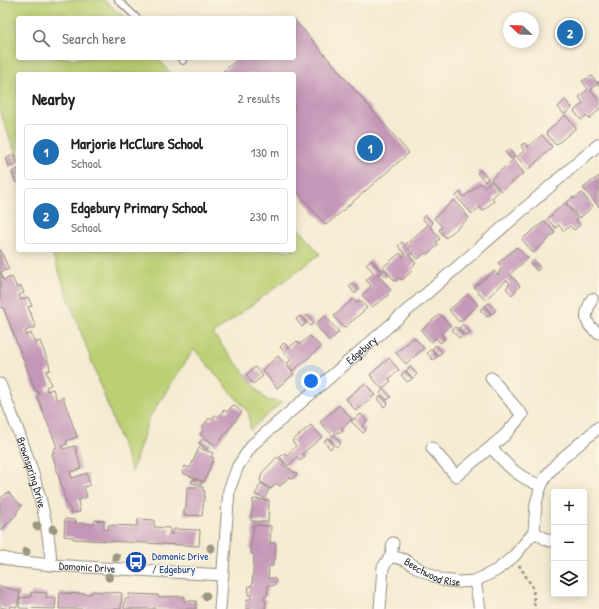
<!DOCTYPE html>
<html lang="en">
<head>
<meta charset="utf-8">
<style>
  :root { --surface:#fff; --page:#f6f6f6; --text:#222; --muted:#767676; --line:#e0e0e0; --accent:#1f6fb2 }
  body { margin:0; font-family:"Patrick Hand",sans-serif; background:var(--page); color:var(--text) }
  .controls { position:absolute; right:12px; bottom:12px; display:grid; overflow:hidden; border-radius:4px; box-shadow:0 2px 10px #0003 }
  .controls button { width:36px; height:36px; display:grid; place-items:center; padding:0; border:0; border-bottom:1px solid var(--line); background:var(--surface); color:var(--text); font:20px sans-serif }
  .compass { position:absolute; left:503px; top:12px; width:36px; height:36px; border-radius:50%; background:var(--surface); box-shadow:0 2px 10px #0003; rotate:293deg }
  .you { position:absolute; left:311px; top:381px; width:14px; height:14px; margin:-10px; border:3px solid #fff; border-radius:50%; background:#1a73e8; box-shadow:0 0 0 6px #1a73e833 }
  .badge { display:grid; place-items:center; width:26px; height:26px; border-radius:50%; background:var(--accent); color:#fff; font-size:13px; font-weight:700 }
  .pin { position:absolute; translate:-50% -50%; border:2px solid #fff; box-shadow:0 1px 4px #0006 }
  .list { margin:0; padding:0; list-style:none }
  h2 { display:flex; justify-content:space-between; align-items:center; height:52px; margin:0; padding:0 16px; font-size:17px }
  h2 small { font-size:13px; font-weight:400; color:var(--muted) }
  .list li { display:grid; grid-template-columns:26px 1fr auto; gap:12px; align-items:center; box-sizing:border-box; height:56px; margin:0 8px 8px; padding:0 8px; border:1px solid var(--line); border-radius:4px }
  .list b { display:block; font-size:15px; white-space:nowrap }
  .list p { margin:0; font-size:13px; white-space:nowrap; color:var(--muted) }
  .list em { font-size:13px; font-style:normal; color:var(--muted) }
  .icon { flex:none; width:22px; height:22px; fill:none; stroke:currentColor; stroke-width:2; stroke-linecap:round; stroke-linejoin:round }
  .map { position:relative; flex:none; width:599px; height:609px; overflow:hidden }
  .search { position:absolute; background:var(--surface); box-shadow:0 2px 10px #0003; left:16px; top:16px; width:280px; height:44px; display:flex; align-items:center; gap:10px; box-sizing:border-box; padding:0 14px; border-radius:4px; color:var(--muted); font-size:15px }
  .panel { position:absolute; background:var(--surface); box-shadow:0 2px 10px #0003; left:16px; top:72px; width:280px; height:180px; border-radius:4px }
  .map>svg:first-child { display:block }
  .green { fill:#bbcf73; stroke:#737d4f }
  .building { fill:#c497b8 }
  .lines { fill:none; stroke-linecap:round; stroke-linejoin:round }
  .service-casing { stroke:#908b7e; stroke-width:8 }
  .minor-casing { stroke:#908b7e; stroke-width:13 }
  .path { stroke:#908b7e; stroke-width:2.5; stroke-dasharray:3 3; stroke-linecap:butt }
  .service { stroke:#fff; stroke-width:5.5 }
  .minor { stroke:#fff; stroke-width:11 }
  .tree { fill:#9a9880 }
  .labels { text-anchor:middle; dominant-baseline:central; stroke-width:3; stroke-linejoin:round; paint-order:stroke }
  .street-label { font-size:11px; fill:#2b2b2b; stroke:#fcf5e5 }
  .transit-label { font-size:11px; fill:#164399; stroke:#fcf5e5; text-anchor:start }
</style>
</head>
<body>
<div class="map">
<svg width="599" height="609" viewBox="0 0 599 609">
  <rect width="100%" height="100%" fill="#fcf5e5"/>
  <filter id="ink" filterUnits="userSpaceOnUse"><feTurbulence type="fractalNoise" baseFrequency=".025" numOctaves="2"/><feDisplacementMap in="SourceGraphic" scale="8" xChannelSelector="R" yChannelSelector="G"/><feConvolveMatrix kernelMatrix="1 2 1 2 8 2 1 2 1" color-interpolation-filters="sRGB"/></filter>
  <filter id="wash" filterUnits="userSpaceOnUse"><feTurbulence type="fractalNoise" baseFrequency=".012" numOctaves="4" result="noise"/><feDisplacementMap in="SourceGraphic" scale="16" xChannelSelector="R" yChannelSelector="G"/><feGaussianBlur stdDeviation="0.9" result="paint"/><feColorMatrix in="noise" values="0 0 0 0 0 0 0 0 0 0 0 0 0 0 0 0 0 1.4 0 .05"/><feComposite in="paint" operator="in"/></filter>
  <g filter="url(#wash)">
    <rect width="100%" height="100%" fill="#f5ebd2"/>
    <!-- green -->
    <g class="green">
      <path d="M 0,0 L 104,0 L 125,18 L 18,18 L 18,58 L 158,58 L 171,74 L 18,74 L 18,160 L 0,112 Z"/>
      <path d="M 294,222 L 320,254 L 213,334 L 266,400 L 282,402 L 250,430 L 249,413 L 194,349 L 149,418 L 132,472 L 51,250 L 294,250 Z"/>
    </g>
    <g id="blocks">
      <!-- building -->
      <g class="building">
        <path d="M 294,19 L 409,153 L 326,225 L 294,188 L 294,74 L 220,74 L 239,58 L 294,58 Z"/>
        <path d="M 592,76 L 597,83 L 599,81 L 599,86 L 597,84 L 591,90 L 599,100 L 599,110 L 589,119 L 586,116 L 581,120 L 574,111 L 583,103 L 579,97 L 588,89 L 582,81 Z"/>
        <path d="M 565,100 L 572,108 L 564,114 L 558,107 Z"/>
        <path d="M 565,115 L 576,128 L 556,145 L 546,133 Z"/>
        <path d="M 542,135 L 552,147 L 528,170 L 517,157 L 524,151 L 521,145 L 525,143 L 528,147 Z"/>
        <path d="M 509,149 L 515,156 L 511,159 L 505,152 Z"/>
        <path d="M 14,155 L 17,164 L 9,167 L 6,158 Z"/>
        <path d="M 513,160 L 524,173 L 501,191 L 491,179 Z"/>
        <path d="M 18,169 L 18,182 L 16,183 L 12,172 Z"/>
        <path d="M 481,170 L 488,178 L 485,182 L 477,173 Z"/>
        <path d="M 599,176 L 599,207 L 583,188 Z"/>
        <path d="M 491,181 L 499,191 L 492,198 L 494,201 L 483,211 L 480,207 L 472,214 L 456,196 L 460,192 L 464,197 L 480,183 L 484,187 Z"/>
        <path d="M 582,193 L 593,206 L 580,218 L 566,203 L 573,197 L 574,199 Z"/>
        <path d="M 454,200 L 469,218 L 446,238 L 439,230 L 442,227 L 434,218 Z"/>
        <path d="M 565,203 L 578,219 L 576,220 L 580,225 L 574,230 L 570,226 L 564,231 L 559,225 L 556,228 L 547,219 Z"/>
        <path d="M 425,215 L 433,223 L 430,226 L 440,239 L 436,242 L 438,245 L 427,255 L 425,253 L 418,259 L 412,253 L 409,255 L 416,263 L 411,268 L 413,270 L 402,280 L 400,278 L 395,281 L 383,267 L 400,253 L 403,257 L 406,255 L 398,246 L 402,242 L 409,250 L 411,248 L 406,244 L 428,225 L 422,218 Z"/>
        <path d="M 545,221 L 555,233 L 533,253 L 522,239 Z"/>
        <path d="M 517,247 L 528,258 L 510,274 L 520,286 L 512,295 L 506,288 L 510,284 L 507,280 L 485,300 L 474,287 L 494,271 L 498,275 L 500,273 L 499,271 L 503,268 L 498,263 Z"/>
        <path d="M 0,249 L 9,269 L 1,272 L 3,280 L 12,277 L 17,288 L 21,286 L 24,293 L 19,295 L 21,300 L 28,297 L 32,306 L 28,307 L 36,327 L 25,331 L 26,335 L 31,333 L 35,343 L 40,341 L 49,364 L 50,370 L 46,371 L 51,385 L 46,387 L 47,391 L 53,389 L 57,400 L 63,397 L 77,437 L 66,441 L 67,444 L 62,446 L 63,449 L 75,446 L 81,469 L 70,472 L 72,478 L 87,473 L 90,485 L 84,487 L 87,497 L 78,500 L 80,512 L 71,513 L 70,508 L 68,508 L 52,453 L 54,453 L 53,449 L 57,447 L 37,396 L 39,395 L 38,391 L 36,392 L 3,307 L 1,308 L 0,304 Z"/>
        <path d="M 371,260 L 380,270 L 382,269 L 388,275 L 386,277 L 382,272 L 378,275 L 391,290 L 387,293 L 389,295 L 372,307 L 362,295 L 371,286 L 366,280 L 374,273 L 366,264 Z"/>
        <path d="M 534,260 L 540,268 L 537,271 L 530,263 Z"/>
        <path d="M 353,283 L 359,290 L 355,294 L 349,286 Z"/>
        <path d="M 468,294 L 478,305 L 459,322 L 449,310 Z"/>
        <path d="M 353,299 L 356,303 L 360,300 L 367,308 L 344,328 L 334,316 Z"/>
        <path d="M 489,303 L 496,310 L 492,314 L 485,306 Z"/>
        <path d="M 484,306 L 491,314 L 487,317 L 480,310 Z"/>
        <path d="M 440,314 L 450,326 L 441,334 L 445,339 L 440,343 L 436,338 L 431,342 L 421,330 Z"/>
        <path d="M 307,315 L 314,323 L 310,326 L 303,318 Z"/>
        <path d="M 300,316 L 306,323 L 302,327 L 296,319 Z"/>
        <path d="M 325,316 L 339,332 L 329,341 L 315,324 Z"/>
        <path d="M 463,324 L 470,332 L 466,336 L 459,328 Z"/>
        <path d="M 456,327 L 463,334 L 459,338 L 452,330 Z"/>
        <path d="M 310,336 L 321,347 L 293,371 L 287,363 L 291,360 L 280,347 L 284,343 L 289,348 L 297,341 L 300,344 Z"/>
        <path d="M 414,337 L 424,348 L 406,364 L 396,353 Z"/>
        <path d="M 436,345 L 442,352 L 438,356 L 432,349 Z"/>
        <path d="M 431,349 L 437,357 L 433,360 L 427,353 Z"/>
        <path d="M 278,356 L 294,374 L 277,388 L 262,370 Z"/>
        <path d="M 389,358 L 399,370 L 389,379 L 391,381 L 382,389 L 370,375 Z"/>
        <path d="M 255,367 L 263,376 L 253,384 L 246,375 Z"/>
        <path d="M 410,367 L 417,374 L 413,378 L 406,371 Z"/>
        <path d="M 405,371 L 412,379 L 407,382 L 401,375 Z"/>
        <path d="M 365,383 L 375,395 L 356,411 L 346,399 Z"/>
        <path d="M 384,389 L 391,397 L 387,400 L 380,393 Z"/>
        <path d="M 381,396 L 388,403 L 384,407 L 377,399 Z"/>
        <path d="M 233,405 L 242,412 L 216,446 L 200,434 L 204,429 L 202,427 L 209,418 L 211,420 L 215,415 L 218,417 L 224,410 L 227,412 Z"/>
        <path d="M 339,405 L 352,419 L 342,428 L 343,431 L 341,433 L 337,432 L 333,436 L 320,422 Z"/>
        <path d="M 361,414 L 367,421 L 362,426 L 366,430 L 363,433 L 351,421 Z"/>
        <path d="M 311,425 L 322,437 L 302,454 L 305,456 L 300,461 L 297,457 L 288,466 L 280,457 L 284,453 L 286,456 L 296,446 L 292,441 Z"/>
        <path d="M 334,435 L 341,443 L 337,447 L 330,439 Z"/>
        <path d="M 328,438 L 334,445 L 330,449 L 324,441 Z"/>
        <path d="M 202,439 L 210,445 L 207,449 L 199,443 Z"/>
        <path d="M 199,448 L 213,453 L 211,457 L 214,458 L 204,482 L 202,481 L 201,485 L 191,483 L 193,479 L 202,481 L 182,473 L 185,466 L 190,468 Z"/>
        <path d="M 277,457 L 284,462 L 282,464 L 297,474 L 293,479 L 289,477 L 280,486 L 276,483 L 271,489 L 260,481 L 262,473 Z"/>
        <path d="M 261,483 L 269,489 L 265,498 L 255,495 Z"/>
        <path d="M 187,487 L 203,487 L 203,491 L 205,491 L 202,516 L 184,515 L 184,509 L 186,509 Z"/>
        <path d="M 8,492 L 22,506 L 17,511 L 17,514 L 0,531 L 0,499 Z"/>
        <path d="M 253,499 L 269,500 L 268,522 L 251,521 Z"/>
        <path d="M 65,519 L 76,520 L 75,523 L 94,524 L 95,520 L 104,521 L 104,529 L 108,530 L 108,525 L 137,526 L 138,519 L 154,520 L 154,527 L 170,528 L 170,534 L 173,534 L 174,529 L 200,530 L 199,546 L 73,539 L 73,537 L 64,536 Z"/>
        <path d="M 254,525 L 271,526 L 270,543 L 276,543 L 275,560 L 273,560 L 273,566 L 269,566 L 268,578 L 274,578 L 276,580 L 276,583 L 273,586 L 268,585 L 267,596 L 264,596 L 264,600 L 266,600 L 265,609 L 246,609 L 247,599 L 251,599 L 251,595 L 248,595 L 249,586 L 252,586 L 254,554 L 251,554 L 252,549 L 250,549 Z"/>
        <path d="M 0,586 L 20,592 L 17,607 L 10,606 L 9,609 L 0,607 Z"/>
        <path d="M 92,591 L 122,593 L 121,609 L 59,609 L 60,593 L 91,594 Z"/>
        <path d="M 31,592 L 47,593 L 46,598 L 56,598 L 55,609 L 19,608 L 20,598 L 31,597 Z"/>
        <path d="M 129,594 L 158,595 L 158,597 L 184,596 L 184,601 L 196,601 L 196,609 L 157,609 L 154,607 L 154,609 L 124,609 L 125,599 L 129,599 Z"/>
      </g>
    </g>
  </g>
  <g filter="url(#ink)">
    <use href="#blocks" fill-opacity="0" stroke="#908b7e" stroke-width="1"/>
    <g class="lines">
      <!-- service casing -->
      <g class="service-casing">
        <g id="service">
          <path d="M 118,0 L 137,18"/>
          <path d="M 180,58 L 183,61"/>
        </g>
      </g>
      <!-- minor casing -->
      <g class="minor-casing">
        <g id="minor">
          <path d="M 592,299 C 585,313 582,324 599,333"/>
          <path id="s1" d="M 0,384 C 21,438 49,506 51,565"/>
          <path d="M 491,447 C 508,467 517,476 541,486"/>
          <path d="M 432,448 L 456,476 L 505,435 L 522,415 L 491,378"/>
          <path d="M 534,532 L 549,541 L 554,539"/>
          <path id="s2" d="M 391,556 L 405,560 L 421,570 L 442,580 L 459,582 L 475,581 L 497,570 L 514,556 L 534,532 L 536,503 L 541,486 L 546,476 L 558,462 L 599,427"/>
          <path id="s3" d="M 0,557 L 15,561 L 51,565 L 223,575"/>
          <path d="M 475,581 L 480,609"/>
          <path id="s4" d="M 220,609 L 229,490 L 238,466 L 253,444 L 599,144"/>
          <path d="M 380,609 L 383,567 L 391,556 L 393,543"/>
        </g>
      </g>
      <!-- path -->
      <path class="path" d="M 519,565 L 533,588 L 535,609"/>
      <!-- service -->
      <use href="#service" class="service"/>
      <!-- minor -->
      <use href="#minor" class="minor"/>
    </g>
    <!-- trees -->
    <g class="tree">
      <circle cx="37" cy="526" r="4.5"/>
      <circle cx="53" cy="529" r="4.5"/>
      <circle cx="211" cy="548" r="4.5"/>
      <circle cx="26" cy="552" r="4.5"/>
      <circle cx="116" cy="557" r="4.5"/>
      <circle cx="109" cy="577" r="4.5"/>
      <circle cx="206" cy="596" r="4.5"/>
    </g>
  </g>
  <!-- icons -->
  <defs>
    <g id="bus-disc" transform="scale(1.15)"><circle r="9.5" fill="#1a4fb4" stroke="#fcf5e5"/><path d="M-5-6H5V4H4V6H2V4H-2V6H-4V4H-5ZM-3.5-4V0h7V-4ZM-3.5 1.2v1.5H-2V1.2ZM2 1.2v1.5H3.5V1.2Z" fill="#fff"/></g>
  </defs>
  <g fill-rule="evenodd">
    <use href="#bus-disc" x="136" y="562"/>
  </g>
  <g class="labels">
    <!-- street labels -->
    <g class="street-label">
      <text stroke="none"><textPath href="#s4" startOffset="315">Edgebury</textPath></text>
      <text stroke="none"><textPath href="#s1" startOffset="94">Brownspring Drive</textPath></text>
      <text stroke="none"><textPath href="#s3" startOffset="88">Domonic Drive</textPath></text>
      <text stroke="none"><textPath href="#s2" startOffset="45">Beechwood Rise</textPath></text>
    </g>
    <!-- transit labels -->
    <g class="transit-label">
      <text x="152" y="556">Domonic Drive<tspan x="152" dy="13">/ Edgebury</tspan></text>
    </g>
  </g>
</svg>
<div class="controls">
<button>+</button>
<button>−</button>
<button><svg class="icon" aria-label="layers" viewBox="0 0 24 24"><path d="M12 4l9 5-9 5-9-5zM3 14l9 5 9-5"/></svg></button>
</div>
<svg class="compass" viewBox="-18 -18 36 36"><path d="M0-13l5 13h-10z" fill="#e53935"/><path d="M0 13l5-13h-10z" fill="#767676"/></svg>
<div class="you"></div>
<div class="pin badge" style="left:370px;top:148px">1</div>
<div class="pin badge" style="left:570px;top:33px">2</div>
<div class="search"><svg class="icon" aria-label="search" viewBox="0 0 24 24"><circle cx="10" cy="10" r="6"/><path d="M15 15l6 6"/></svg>Search here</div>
<section class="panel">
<h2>Nearby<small>2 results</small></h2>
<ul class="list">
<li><span class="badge">1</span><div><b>Marjorie McClure School</b><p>School</p></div><em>130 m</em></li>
<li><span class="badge">2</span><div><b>Edgebury Primary School</b><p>School</p></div><em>230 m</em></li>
</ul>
</section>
</div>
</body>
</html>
